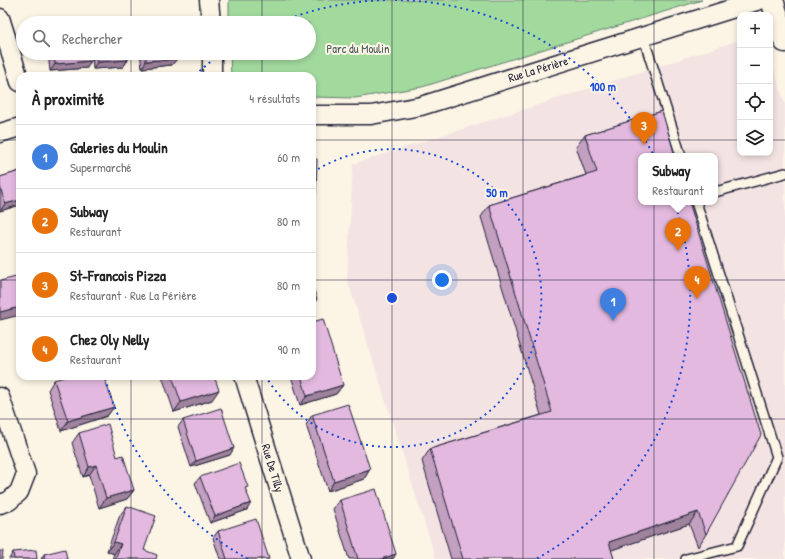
<!DOCTYPE html>
<html lang="fr">
<head>
<meta charset="utf-8">
<style>
  :root { --surface:#fff; --page:#f6f6f6; --text:#222; --muted:#767676; --line:#e0e0e0; --accent:#0b8043 }
  body { margin:0; font-family:"Patrick Hand",sans-serif; background:var(--page); color:var(--text) }
  .controls { position:absolute; right:12px; top:12px; display:grid; overflow:hidden; border-radius:8px; box-shadow:0 2px 6px #0003 }
  .controls button { width:36px; height:36px; display:grid; place-items:center; padding:0; border:0; border-bottom:1px solid var(--line); background:var(--surface); color:var(--text); font:20px sans-serif }
  .you { position:absolute; left:442px; top:280px; width:14px; height:14px; margin:-10px; border:3px solid #fff; border-radius:50%; background:#1a73e8; box-shadow:0 0 0 6px #1a73e833 }
  .badge { display:grid; place-items:center; width:26px; height:26px; border-radius:50%; background:var(--accent); color:#fff; font-size:13px; font-weight:700 }
  .pin { position:absolute; translate:-50% -33px; filter:drop-shadow(0 1px 2px #0008) }
  .pin::after { content:''; position:absolute; top:21px; width:14px; height:12px; background:inherit; clip-path:polygon(0 0,100% 0,50% 100%) }
  .popup { position:absolute; left:638px; top:153px; width:80px; height:52px; box-sizing:border-box; display:grid; place-content:center; border-radius:8px; background:var(--surface); filter:drop-shadow(0 1px 3px #0005); font-size:13px; white-space:nowrap; color:var(--muted) }
  .popup b { font-size:15px; color:var(--text) }
  .popup::after { content:''; position:absolute; left:50%; top:100%; margin-left:-8px; border:8px solid transparent; border-top-color:var(--surface) }
  .list { margin:0; padding:0; list-style:none }
  h2 { display:flex; justify-content:space-between; align-items:center; height:52px; margin:0; padding:0 16px; font-size:17px }
  h2 small { font-size:13px; font-weight:400; color:var(--muted) }
  .list li { display:grid; grid-template-columns:26px 1fr auto; gap:12px; align-items:center; box-sizing:border-box; height:64px; padding:0 16px; border-top:1px solid var(--line) }
  .list b { display:block; font-size:15px; white-space:nowrap }
  .list p { margin:0; font-size:13px; white-space:nowrap; color:var(--muted) }
  .list em { font-size:13px; font-style:normal; color:var(--muted) }
  .icon { flex:none; width:22px; height:22px; fill:none; stroke:currentColor; stroke-width:2; stroke-linecap:round; stroke-linejoin:round }
  .map { position:relative; flex:none; width:785px; height:559px; overflow:hidden }
  .search { position:absolute; background:var(--surface); box-shadow:0 2px 6px #0003; left:16px; top:16px; width:300px; height:44px; display:flex; align-items:center; gap:10px; box-sizing:border-box; padding:0 14px; border-radius:22px; color:var(--muted); font-size:15px }
  .panel { position:absolute; background:var(--surface); box-shadow:0 2px 6px #0003; left:16px; top:72px; width:300px; height:308px; border-radius:12px }
  .map>svg:first-child { display:block }
  .built { fill:#f4e3e3; fill-rule:evenodd }
  .green { fill:#a2da9e; stroke:#627e6c }
  .lines { fill:none; stroke-linecap:round; stroke-linejoin:round }
  .lane-casing { stroke:#22223b; stroke-width:12 }
  .street-casing { stroke:#22223b; stroke-width:21 }
  .secondary-casing { stroke:#22223b; stroke-width:25 }
  .lane { stroke:#fcf5e5; stroke-width:9 }
  .street { stroke:#fcf5e5; stroke-width:18 }
  .secondary { stroke:#fcf5e5; stroke-width:22 }
  .wall { fill:#c39fc0; stroke:#22223b }
  .shaded-wall { fill:#9f829c; stroke:#22223b }
  .building { fill:#e3b9df; stroke:#22223b }
  .grid { fill:none; stroke:#22223b; stroke-width:1; stroke-opacity:0.55 }
  .ring { fill:none; stroke:#1d4ed8; stroke-width:2; stroke-dasharray:2 4 }
  .labels { text-anchor:middle; dominant-baseline:central; stroke-width:4; stroke-linejoin:round; paint-order:stroke }
  .park-label { font-size:12px; fill:#485959; stroke:#fcf5e5 }
  .street-label { font-size:12px; fill:#22223b; stroke:#fcf5e5 }
  .centre { fill:#1d4ed8; stroke:#fcf5e5; stroke-width:2 }
  .ring-label { font-size:12px; text-anchor:middle; font-weight:bold; fill:#1d4ed8; stroke:#fcf5e5; stroke-width:4; stroke-linejoin:round; paint-order:stroke }
</style>
</head>
<body>
<div class="map">
<svg width="785" height="559" viewBox="0 0 785 559">
  <rect width="100%" height="100%" fill="#fcf5e5"/>
  <filter id="ink" filterUnits="userSpaceOnUse"><feTurbulence type="fractalNoise" baseFrequency=".025" numOctaves="2"/><feDisplacementMap in="SourceGraphic" scale="8" xChannelSelector="R" yChannelSelector="G"/><feConvolveMatrix kernelMatrix="1 2 1 2 8 2 1 2 1" color-interpolation-filters="sRGB"/></filter>
  <g filter="url(#ink)">
    <!-- built -->
    <path class="built" d="M 740,40 L 740,153 L 770,153 L 770,56 L 785,105 L 785,559 L 436,559 L 347,279 L 353,164 ZM 641,156 L 715,156 L 715,202 L 641,202 Z"/>
    <!-- green -->
    <path class="green" d="M 229,0 L 702,0 L 422,87 L 355,98 L 312,97 L 312,76 L 231,76 L 230,53 L 309,53 L 309,23 L 229,23 Z"/>
    <g class="lines">
      <!-- lane casing -->
      <g class="lane-casing">
        <g id="lane">
          <path d="M 643,36 L 681,156"/>
          <path d="M 715,192 L 785,173"/>
          <path d="M 686,559 L 737,546 L 777,457 L 696,202"/>
        </g>
      </g>
      <!-- street casing -->
      <g class="street-casing">
        <g id="street">
          <path d="M 209,0 L 211,23"/>
          <path d="M 0,18 L 20,82"/>
          <path d="M 212,76 L 212,53"/>
          <path d="M 312,115 L 371,115 L 421,106 L 760,0"/>
          <path d="M 0,133 L 20,127"/>
          <path d="M 244,376 L 301,559"/>
          <path d="M 0,397 L 26,474 L 19,492 L 9,501 L 0,504"/>
        </g>
      </g>
      <!-- secondary casing -->
      <g class="secondary-casing">
        <path id="secondary" d="M 772,0 L 785,41"/>
      </g>
      <!-- lane -->
      <use href="#lane" class="lane"/>
      <!-- street -->
      <use href="#street" class="street"/>
      <!-- secondary -->
      <use href="#secondary" class="secondary"/>
    </g>
    <!-- wall -->
    <g class="wall">
      <path d="M 48,53 L 91,53 L 87,68 L 50,71 Z"/>
      <path d="M 92,53 L 127,53 L 128,60 L 123,67 L 93,69 Z"/>
      <path d="M 140,53 L 176,53 L 172,65 L 142,68 Z"/>
      <path d="M 662,111 L 706,534 L 698,547 L 689,524 L 611,550 L 614,559 L 451,559 L 422,461 L 430,449 L 541,415 L 481,217 L 489,205 L 586,175 L 576,147 L 585,135 Z"/>
      <path d="M 20,171 L 20,205 L 0,211 L 0,177 Z"/>
      <path d="M 162,376 L 214,376 L 212,400 L 174,412 Z"/>
      <path d="M 291,376 L 312,376 L 343,385 L 336,394 L 300,405 Z"/>
      <path d="M 54,380 L 114,407 L 107,416 L 61,431 L 48,390 Z"/>
      <path d="M 312,415 L 370,469 L 364,479 L 328,491 L 306,425 Z"/>
      <path d="M 183,420 L 230,455 L 191,467 L 178,427 Z"/>
      <path d="M 79,433 L 117,457 L 134,490 L 127,499 L 99,508 L 89,475 L 83,477 L 72,443 Z"/>
      <path d="M 200,477 L 246,490 L 247,510 L 210,523 L 195,483 Z"/>
      <path d="M 340,500 L 393,559 L 349,559 L 333,509 Z"/>
      <path d="M 127,506 L 144,550 L 156,559 L 112,559 L 114,554 L 107,551 L 120,515 Z"/>
      <path d="M 218,531 L 269,559 L 220,559 L 213,538 Z"/>
      <path d="M 13,552 L 37,559 L 9,559 Z"/>
      <path d="M 44,554 L 67,559 L 41,559 Z"/>
    </g>
    <!-- shaded-wall -->
    <g class="shaded-wall">
      <path d="M 177,59 L 172,65 L 142,68 L 146,61 Z"/>
      <path d="M 128,60 L 123,67 L 93,69 L 97,62 Z"/>
      <path d="M 91,61 L 87,68 L 50,71 L 55,64 Z"/>
      <path d="M 312,194 L 316,194 L 312,200 Z"/>
      <path d="M 20,200 L 20,205 L 0,211 L 5,204 Z"/>
      <path d="M 317,299 L 312,306 L 312,300 Z"/>
      <path d="M 20,307 L 20,315 L 0,320 L 0,312 Z"/>
      <path d="M 343,385 L 336,394 L 300,405 L 307,396 Z"/>
      <path d="M 219,390 L 212,400 L 174,412 L 181,402 Z"/>
      <path d="M 114,407 L 107,416 L 61,431 L 68,421 Z"/>
      <path d="M 234,448 L 230,455 L 191,467 L 196,461 Z"/>
      <path d="M 96,465 L 89,475 L 83,477 L 89,467 Z"/>
      <path d="M 370,469 L 364,479 L 328,491 L 334,481 Z"/>
      <path d="M 134,490 L 127,499 L 99,508 L 106,498 Z"/>
      <path d="M 251,503 L 247,510 L 210,523 L 215,516 Z"/>
      <path d="M 698,512 L 689,524 L 600,554 L 609,542 Z"/>
      <path d="M 114,542 L 121,544 L 114,554 L 107,551 Z"/>
      <path d="M 396,554 L 393,559 L 381,559 Z"/>
    </g>
    <!-- building -->
    <g class="building">
      <path d="M 54,53 L 91,53 L 91,61 L 55,64 Z"/>
      <path d="M 97,53 L 127,53 L 128,60 L 97,62 Z"/>
      <path d="M 146,53 L 176,53 L 177,59 L 146,61 Z"/>
      <path d="M 662,111 L 675,156 L 641,156 L 641,202 L 689,202 L 761,435 L 706,534 L 698,512 L 609,542 L 614,559 L 463,559 L 430,449 L 552,412 L 489,205 L 597,172 L 585,135 Z"/>
      <path d="M 312,159 L 317,159 L 316,194 L 312,194 Z"/>
      <path d="M 20,171 L 20,200 L 5,204 L 0,186 L 0,177 Z"/>
      <path d="M 20,276 L 20,307 L 0,312 L 0,281 Z"/>
      <path d="M 312,285 L 317,299 L 312,300 Z"/>
      <path d="M 323,319 L 343,385 L 307,396 L 301,376 L 312,376 L 312,322 Z"/>
      <path d="M 67,376 L 104,376 L 114,407 L 68,421 L 54,380 Z"/>
      <path d="M 172,376 L 214,376 L 219,390 L 181,402 Z"/>
      <path d="M 348,404 L 370,469 L 334,481 L 312,415 Z"/>
      <path d="M 221,408 L 234,448 L 196,461 L 183,420 Z"/>
      <path d="M 108,424 L 117,457 L 123,455 L 134,490 L 106,498 L 96,465 L 89,467 L 79,433 Z"/>
      <path d="M 239,463 L 248,487 L 245,488 L 251,503 L 215,516 L 200,477 Z"/>
      <path d="M 376,489 L 396,554 L 381,559 L 358,559 L 340,500 Z"/>
      <path d="M 127,506 L 156,516 L 144,550 L 157,555 L 156,559 L 115,559 L 121,544 L 114,542 Z"/>
      <path d="M 256,519 L 269,559 L 227,559 L 218,531 Z"/>
      <path d="M 65,549 L 67,559 L 45,559 L 44,554 Z"/>
      <path d="M 36,550 L 37,559 L 14,559 L 13,552 Z"/>
      <path d="M 0,551 L 3,551 L 2,559 L 0,559 Z"/>
    </g>
  </g>
  <!-- grid -->
  <path class="grid" d="M 131,0 L 131,23M 262,0 L 262,23M 392,0 L 392,559M 523,0 L 523,559M 654,0 L 654,559M 131,53 L 131,76M 262,53 L 262,76M 0,140 L 20,140M 312,140 L 740,140M 770,140 L 785,140M 0,280 L 20,280M 312,280 L 785,280M 131,376 L 131,559M 262,376 L 262,559M 0,419 L 785,419"/>
  <!-- distance rings -->
  <g class="ring">
    <path d="M313 172A149 149 0 1 1 266 377"/>
    <path d="M248 559A298 298 0 0 1 105 378M195 75A298 298 0 0 1 221 54M278 23A298 298 0 0 1 389 0M395 0A298 298 0 0 1 536 559"/>
  </g>
  <g class="labels">
    <!-- park labels -->
    <g class="park-label">
      <text x="358" y="48">Parc du Moulin</text>
    </g>
    <!-- street labels -->
    <g class="street-label">
      <text transform="translate(538 69) rotate(-17)">Rue La Périère</text>
      <text transform="translate(273 468) rotate(73)">Rue De Tilly</text>
    </g>
  </g>
  <circle cx="392" cy="298" r="6" class="centre"/>
  <g class="ring-label">
    <text x="603" y="91">100 m</text>
    <text x="497" y="197">50 m</text>
  </g>
</svg>
<div class="controls">
<button>+</button>
<button>−</button>
<button><svg class="icon" aria-label="locate" viewBox="0 0 24 24"><circle cx="12" cy="12" r="6"/><path d="M12 2v4M12 18v4M2 12h4M18 12h4"/></svg></button>
<button><svg class="icon" aria-label="layers" viewBox="0 0 24 24"><path d="M12 4l9 5-9 5-9-5zM3 14l9 5 9-5"/></svg></button>
</div>
<div class="you"></div>
<div class="pin badge" style="left:613px;top:321px;background:#3f7fe0">1</div>
<div class="pin badge" style="left:678px;top:251px;background:#e8710a">2</div>
<div class="popup"><b>Subway</b>Restaurant</div>
<div class="pin badge" style="left:644px;top:145px;background:#e8710a">3</div>
<div class="pin badge" style="left:697px;top:299px;background:#e8710a">4</div>
<div class="search"><svg class="icon" aria-label="search" viewBox="0 0 24 24"><circle cx="10" cy="10" r="6"/><path d="M15 15l6 6"/></svg>Rechercher</div>
<section class="panel">
<h2>À proximité<small>4 résultats</small></h2>
<ul class="list">
<li><span class="badge" style="background:#3f7fe0">1</span><div><b>Galeries du Moulin</b><p>Supermarché</p></div><em>60 m</em></li>
<li><span class="badge" style="background:#e8710a">2</span><div><b>Subway</b><p>Restaurant</p></div><em>80 m</em></li>
<li><span class="badge" style="background:#e8710a">3</span><div><b>St-Francois Pizza</b><p>Restaurant · Rue La Périère</p></div><em>80 m</em></li>
<li><span class="badge" style="background:#e8710a">4</span><div><b>Chez Oly Nelly</b><p>Restaurant</p></div><em>90 m</em></li>
</ul>
</section>
</div>
</body>
</html>
